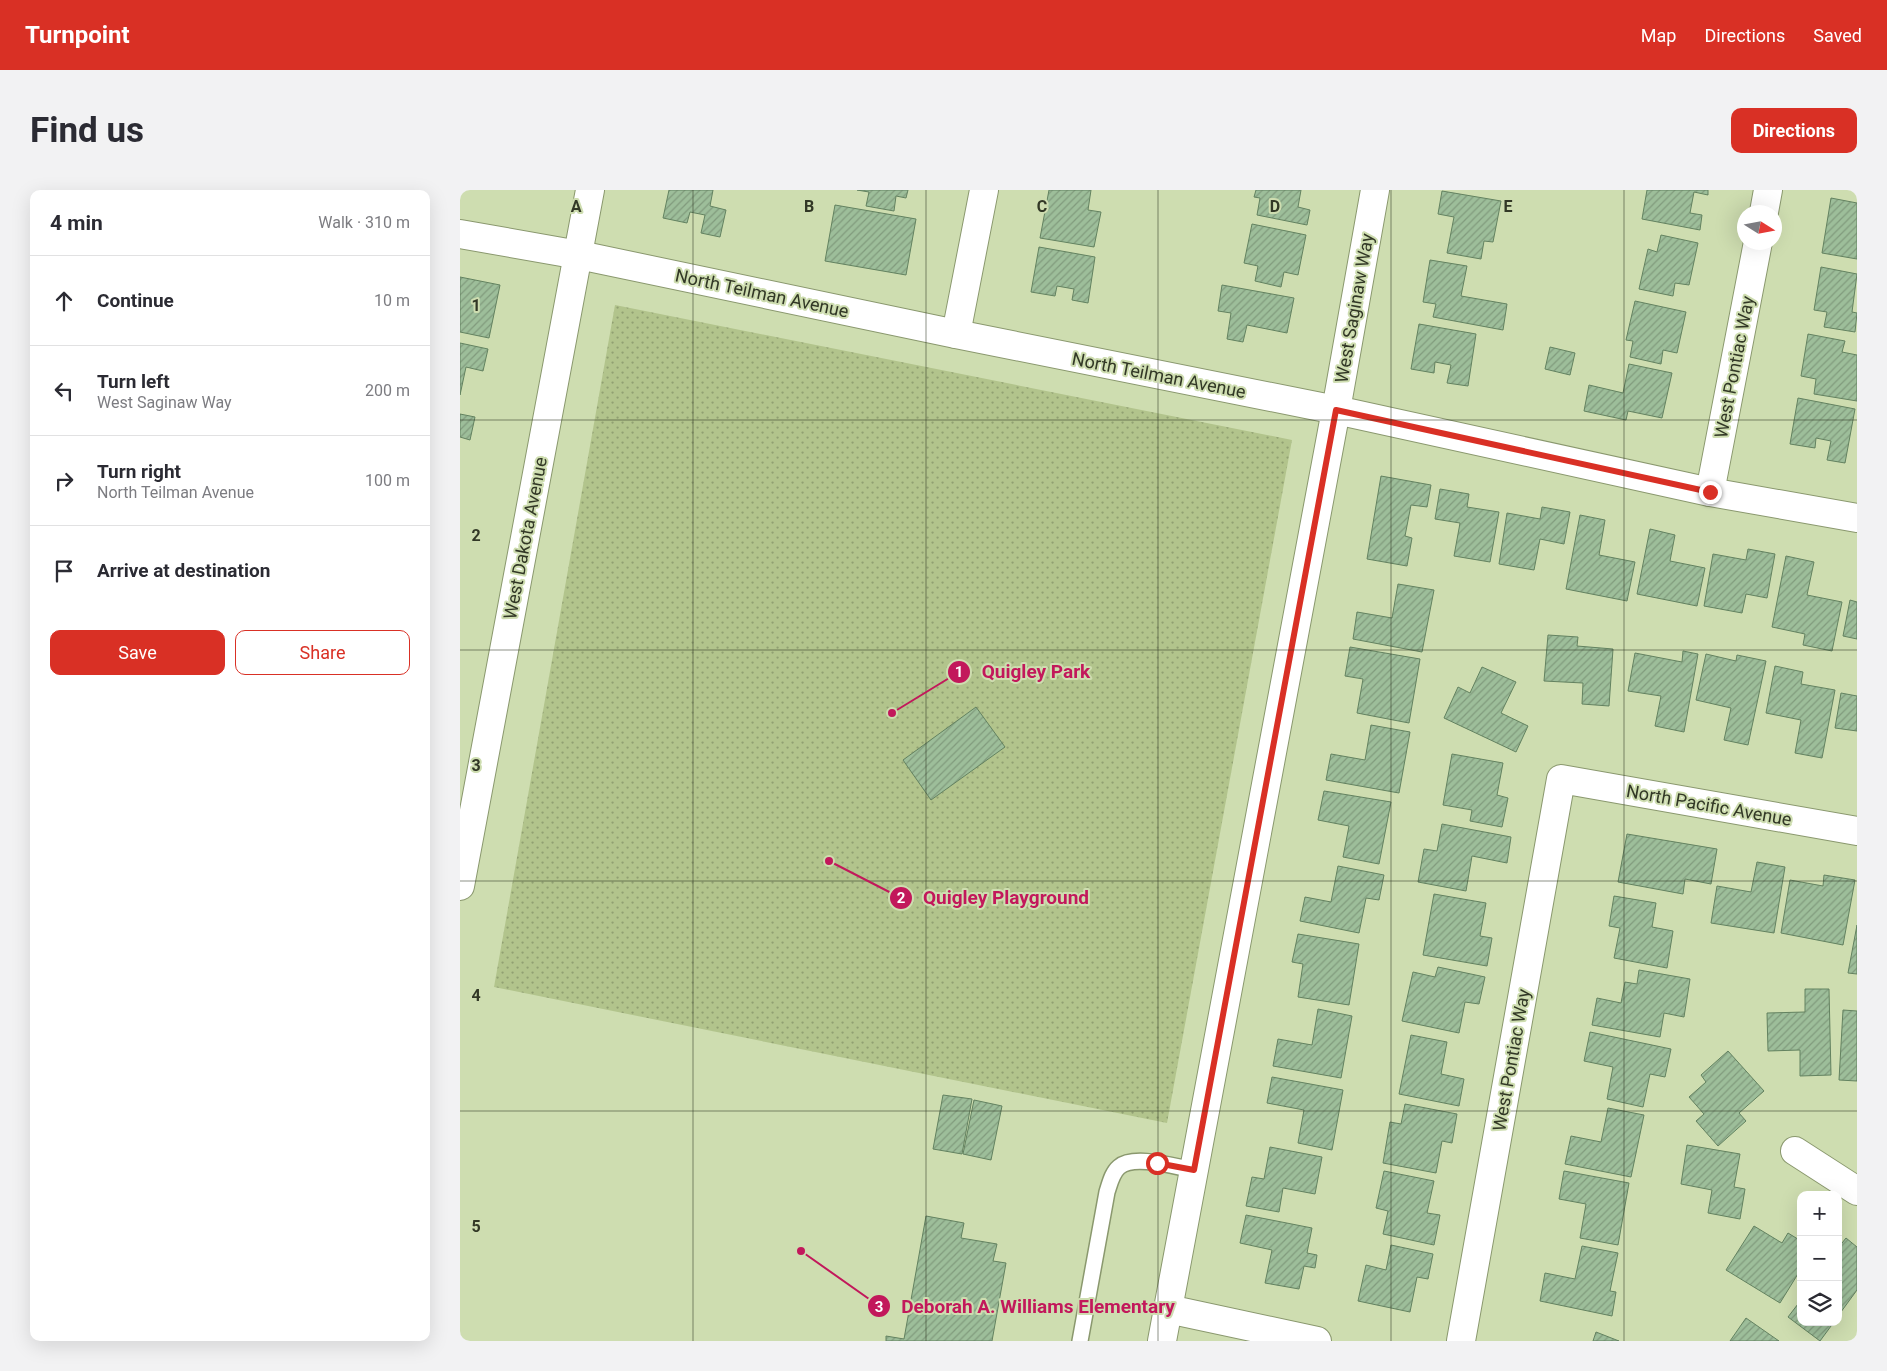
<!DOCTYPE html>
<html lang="en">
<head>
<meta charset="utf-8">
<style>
  :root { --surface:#fff; --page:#f2f2f3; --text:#2b2b33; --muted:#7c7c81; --line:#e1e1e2; --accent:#d93025 }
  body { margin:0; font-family:Roboto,sans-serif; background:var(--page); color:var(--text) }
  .controls { position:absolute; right:15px; bottom:15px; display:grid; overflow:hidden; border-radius:10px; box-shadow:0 5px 20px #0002 }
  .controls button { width:45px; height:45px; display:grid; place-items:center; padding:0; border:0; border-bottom:1px solid var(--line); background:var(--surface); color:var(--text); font:25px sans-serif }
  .compass { position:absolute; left:1277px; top:15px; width:45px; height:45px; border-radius:50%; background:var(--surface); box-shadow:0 5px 20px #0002; rotate:101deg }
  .stop { position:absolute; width:15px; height:15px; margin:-11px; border:4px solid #d93025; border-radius:50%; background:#fff }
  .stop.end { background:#d93025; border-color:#fff; box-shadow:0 1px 5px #0008 }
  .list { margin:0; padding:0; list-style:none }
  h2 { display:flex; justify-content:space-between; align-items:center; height:65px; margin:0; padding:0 20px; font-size:21px }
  h2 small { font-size:16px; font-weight:400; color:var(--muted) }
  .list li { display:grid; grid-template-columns:32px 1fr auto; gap:15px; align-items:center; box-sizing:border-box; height:90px; padding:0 20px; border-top:1px solid var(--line) }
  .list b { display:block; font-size:19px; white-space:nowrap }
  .list p { margin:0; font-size:16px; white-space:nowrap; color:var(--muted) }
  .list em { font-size:16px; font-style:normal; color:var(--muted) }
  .actions { display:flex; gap:10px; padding:15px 20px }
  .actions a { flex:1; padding:11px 0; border:1px solid var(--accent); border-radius:10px; text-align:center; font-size:18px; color:var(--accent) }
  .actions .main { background:var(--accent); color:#fff }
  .icon { flex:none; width:28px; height:28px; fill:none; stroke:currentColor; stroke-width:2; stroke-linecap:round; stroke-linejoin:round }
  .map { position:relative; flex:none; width:1397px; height:1151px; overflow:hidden; border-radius:10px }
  header { display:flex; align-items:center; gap:30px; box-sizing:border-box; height:70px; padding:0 25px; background:var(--accent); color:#fff }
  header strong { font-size:24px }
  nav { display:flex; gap:28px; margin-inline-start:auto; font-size:18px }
  .intro { display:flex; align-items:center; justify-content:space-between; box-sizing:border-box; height:120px; padding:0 30px }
  h1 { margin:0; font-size:35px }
  .button { padding:12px 22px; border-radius:10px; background:var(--accent); color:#fff; font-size:18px; font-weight:700 }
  main { display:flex; gap:30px; padding:0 30px }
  aside { flex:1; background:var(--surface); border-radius:10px; box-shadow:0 5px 20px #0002 }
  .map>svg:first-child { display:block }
  .park { fill:url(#park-dots) }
  .building { fill:url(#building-hatch); stroke:#638260 }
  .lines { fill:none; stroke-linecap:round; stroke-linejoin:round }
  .lane-casing { stroke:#8a986e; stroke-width:18 }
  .street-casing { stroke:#8a986e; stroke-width:30 }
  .secondary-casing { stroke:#8a986e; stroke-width:30 }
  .lane { stroke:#fff; stroke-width:15 }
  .street { stroke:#fff; stroke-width:28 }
  .secondary { stroke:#fff; stroke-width:28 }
  .route { stroke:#d93025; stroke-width:6 }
  .grid { fill:none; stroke:#323826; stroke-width:1; stroke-opacity:0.55 }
  .labels { text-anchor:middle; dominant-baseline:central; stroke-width:4; stroke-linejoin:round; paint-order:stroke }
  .street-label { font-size:18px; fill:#323826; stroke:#ceddb0 }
  .grid-label { font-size:16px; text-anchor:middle; font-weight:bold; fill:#323826; stroke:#ceddb0; stroke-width:4; stroke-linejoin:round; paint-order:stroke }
  .leader { fill:none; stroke:#c2185b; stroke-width:2 }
  .callout-dot { fill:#c2185b; stroke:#ceddb0; stroke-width:2 }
  .mark-label { font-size:15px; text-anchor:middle; font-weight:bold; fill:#fff }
  .callout-label { font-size:19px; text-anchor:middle; font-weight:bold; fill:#c2185b; stroke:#ceddb0; stroke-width:4; stroke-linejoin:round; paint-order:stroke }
</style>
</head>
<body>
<header>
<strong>Turnpoint</strong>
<nav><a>Map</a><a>Directions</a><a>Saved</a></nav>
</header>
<div class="intro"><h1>Find us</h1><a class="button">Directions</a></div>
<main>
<aside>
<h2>4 min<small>Walk · 310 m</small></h2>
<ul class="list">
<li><svg class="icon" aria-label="ahead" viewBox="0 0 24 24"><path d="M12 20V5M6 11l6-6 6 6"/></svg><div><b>Continue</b></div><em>10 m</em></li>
<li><svg class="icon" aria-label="left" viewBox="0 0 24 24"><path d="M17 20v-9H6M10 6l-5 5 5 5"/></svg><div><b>Turn left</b><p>West Saginaw Way</p></div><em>200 m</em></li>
<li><svg class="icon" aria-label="right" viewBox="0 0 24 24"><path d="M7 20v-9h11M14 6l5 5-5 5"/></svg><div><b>Turn right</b><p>North Teilman Avenue</p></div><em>100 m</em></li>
<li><svg class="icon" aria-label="arrive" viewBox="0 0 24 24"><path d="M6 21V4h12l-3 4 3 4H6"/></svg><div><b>Arrive at destination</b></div></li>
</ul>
<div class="actions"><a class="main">Save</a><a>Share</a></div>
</aside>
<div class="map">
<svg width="1397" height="1151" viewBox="0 0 1397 1151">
  <defs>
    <pattern id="park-dots" width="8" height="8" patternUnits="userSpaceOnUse" patternTransform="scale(1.25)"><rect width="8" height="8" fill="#b2c48c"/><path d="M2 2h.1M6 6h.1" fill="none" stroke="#91a072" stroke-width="1.8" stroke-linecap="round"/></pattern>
    <pattern id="building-hatch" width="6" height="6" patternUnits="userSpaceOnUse" patternTransform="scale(1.25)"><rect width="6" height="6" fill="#9dbe9a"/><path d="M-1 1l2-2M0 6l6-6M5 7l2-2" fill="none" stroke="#819b7d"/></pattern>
  </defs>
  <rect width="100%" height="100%" fill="#ceddb0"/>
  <!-- park -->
  <path class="park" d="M 155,115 L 832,250 L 707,933 L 34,797 Z"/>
  <!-- building -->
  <g class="building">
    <path d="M 209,0 L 253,0 L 250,16 L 266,20 L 260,47 L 241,43 L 245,25 L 230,22 L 227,33 L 203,28 Z"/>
    <path d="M 397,0 L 448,0 L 446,8 L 436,6 L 434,21 L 406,16 L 409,2 Z"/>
    <path d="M 589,0 L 631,0 L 628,20 L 641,22 L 634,57 L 580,48 Z"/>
    <path d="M 796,0 L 841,0 L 838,17 L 850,20 L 847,35 L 797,25 L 800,8 L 794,7 Z"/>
    <path d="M 1187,0 L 1248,0 L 1248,5 L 1234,2 L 1230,23 L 1242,25 L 1240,40 L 1182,29 Z"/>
    <path d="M 982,1 L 1041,11 L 1033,52 L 1024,51 L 1021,69 L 987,63 L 994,27 L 978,24 Z"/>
    <path d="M 1371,8 L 1397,13 L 1397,69 L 1362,63 Z"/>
    <path d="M 375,15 L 456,29 L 446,85 L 365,71 Z"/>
    <path d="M 792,34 L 846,45 L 838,85 L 824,82 L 821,97 L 795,91 L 798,76 L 784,73 Z"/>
    <path d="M 1201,45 L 1238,53 L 1229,95 L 1215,93 L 1213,106 L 1179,99 L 1188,59 L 1197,62 Z"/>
    <path d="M 579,57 L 635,67 L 628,113 L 612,110 L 614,99 L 597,96 L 595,106 L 571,102 Z"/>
    <path d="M 970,70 L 1007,76 L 1001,106 L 1047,114 L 1043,140 L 973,127 L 976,114 L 963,112 Z"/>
    <path d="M 1361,77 L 1397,84 L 1392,122 L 1397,123 L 1395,142 L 1364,137 L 1367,122 L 1354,120 Z"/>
    <path d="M 0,87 L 40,95 L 29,148 L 0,142 Z"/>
    <path d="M 762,95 L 834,108 L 827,143 L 787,135 L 783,152 L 767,149 L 771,123 L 758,121 Z"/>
    <path d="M 1175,111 L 1226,122 L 1217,163 L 1203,160 L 1201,174 L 1170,167 L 1173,151 L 1166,150 Z"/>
    <path d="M 959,134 L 1016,144 L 1008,196 L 987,193 L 991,175 L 975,172 L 974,183 L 951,179 Z"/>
    <path d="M 1348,144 L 1385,151 L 1382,162 L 1397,165 L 1397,211 L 1354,204 L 1356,189 L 1341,186 Z"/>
    <path d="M 0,153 L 28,159 L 23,181 L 6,177 L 0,205 Z"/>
    <path d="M 1090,157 L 1115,163 L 1110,185 L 1085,179 Z"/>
    <path d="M 1169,174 L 1212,183 L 1202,228 L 1168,221 L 1166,230 L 1124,221 L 1129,195 L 1163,203 Z"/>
    <path d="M 1338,208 L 1395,219 L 1385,273 L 1367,270 L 1371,251 L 1356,248 L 1355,258 L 1330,254 Z"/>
    <path d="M 0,224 L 15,227 L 10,250 L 0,247 Z"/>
    <path d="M 921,286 L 971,295 L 967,317 L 951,315 L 945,346 L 952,348 L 947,376 L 907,369 Z"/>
    <path d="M 980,299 L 1009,304 L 1007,317 L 1039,322 L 1030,372 L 994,366 L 1000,333 L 975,329 Z"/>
    <path d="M 1082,317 L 1110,322 L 1104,354 L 1080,349 L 1074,380 L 1039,374 L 1047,323 L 1080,329 Z"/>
    <path d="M 1120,325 L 1145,330 L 1139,365 L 1175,372 L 1167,411 L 1106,399 Z"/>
    <path d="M 1190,339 L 1215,345 L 1210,371 L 1245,378 L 1237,416 L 1177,404 Z"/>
    <path d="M 1288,359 L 1315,364 L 1307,408 L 1286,404 L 1282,423 L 1244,416 L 1253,364 L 1286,370 Z"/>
    <path d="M 1326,366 L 1354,372 L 1347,405 L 1382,412 L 1372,461 L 1343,455 L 1345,444 L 1312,437 Z"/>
    <path d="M 938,394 L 974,400 L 962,462 L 893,449 L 897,422 L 932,428 Z"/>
    <path d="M 1390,410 L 1397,412 L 1397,449 L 1383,446 Z"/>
    <path d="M 1088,445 L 1118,447 L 1117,456 L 1153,459 L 1149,516 L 1122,514 L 1123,493 L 1084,491 Z"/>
    <path d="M 890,457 L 960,469 L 949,533 L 897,523 L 903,489 L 885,486 Z"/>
    <path d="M 1223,461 L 1238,464 L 1224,542 L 1195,536 L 1201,506 L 1168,501 L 1175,463 L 1222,472 Z"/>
    <path d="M 1246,464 L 1276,471 L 1277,465 L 1306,471 L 1288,555 L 1264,550 L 1271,518 L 1236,510 Z"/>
    <path d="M 1315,476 L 1343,482 L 1341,494 L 1375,500 L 1362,568 L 1335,563 L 1341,530 L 1306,523 Z"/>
    <path d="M 1022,477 L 1056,492 L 1041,523 L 1068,536 L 1056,562 L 984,528 L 998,497 L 1010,503 Z"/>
    <path d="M 1381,503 L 1397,506 L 1397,541 L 1375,538 Z"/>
    <path d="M 516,517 L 545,557 L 471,610 L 443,570 Z"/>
    <path d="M 911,535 L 950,542 L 939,603 L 866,590 L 871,564 L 905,570 Z"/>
    <path d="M 992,564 L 1043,573 L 1037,605 L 1048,608 L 1042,637 L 1010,631 L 1012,620 L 983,615 Z"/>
    <path d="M 864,601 L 931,612 L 919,674 L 883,667 L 889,636 L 858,630 Z"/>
    <path d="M 982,634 L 1051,647 L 1047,673 L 1012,666 L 1006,701 L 958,692 L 964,659 L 977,661 Z"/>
    <path d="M 1167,644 L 1257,659 L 1251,694 L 1225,689 L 1223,704 L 1158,692 Z"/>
    <path d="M 1297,672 L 1325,677 L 1314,743 L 1251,733 L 1257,696 L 1291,702 Z"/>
    <path d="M 878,676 L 924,685 L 919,710 L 906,708 L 899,743 L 840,731 L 845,707 L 871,712 Z"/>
    <path d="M 1364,685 L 1395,690 L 1383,755 L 1321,743 L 1330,690 L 1363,696 Z"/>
    <path d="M 974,704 L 1026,713 L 1020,746 L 1032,748 L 1027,776 L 963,765 Z"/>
    <path d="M 1154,706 L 1196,713 L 1192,737 L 1213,741 L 1207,778 L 1154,768 L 1160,738 L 1149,736 Z"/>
    <path d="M 1397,735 L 1397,784 L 1388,783 Z"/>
    <path d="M 838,744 L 899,754 L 889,815 L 838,807 L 843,774 L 832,772 Z"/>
    <path d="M 978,777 L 1025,787 L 1019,814 L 1005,812 L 999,843 L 942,831 L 953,782 L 975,787 Z"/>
    <path d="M 1179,780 L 1230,789 L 1224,827 L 1204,823 L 1200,847 L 1132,835 L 1137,808 L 1161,813 L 1165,792 L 1177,794 Z"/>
    <path d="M 1345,799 L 1369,799 L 1371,885 L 1340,886 L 1340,860 L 1308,861 L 1307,823 L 1345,822 Z"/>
    <path d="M 858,819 L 892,826 L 881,888 L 813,876 L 818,849 L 852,855 Z"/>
    <path d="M 1383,820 L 1397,821 L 1397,891 L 1379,890 Z"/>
    <path d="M 1130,842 L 1211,859 L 1205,887 L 1190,884 L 1183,917 L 1147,909 L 1153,877 L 1124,871 Z"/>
    <path d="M 951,845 L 987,852 L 981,884 L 1004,889 L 999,916 L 939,904 Z"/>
    <path d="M 1268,861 L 1304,901 L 1279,923 L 1286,931 L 1258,956 L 1236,931 L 1244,924 L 1229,907 L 1246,892 L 1241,885 Z"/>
    <path d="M 812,887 L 883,900 L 872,960 L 838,953 L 844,920 L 807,913 Z"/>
    <path d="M 483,905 L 512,909 L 502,964 L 473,959 Z"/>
    <path d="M 514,910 L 542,916 L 531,970 L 503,964 Z"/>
    <path d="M 945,914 L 997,924 L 992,953 L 982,951 L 976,983 L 923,973 L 930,932 L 941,934 Z"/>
    <path d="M 1148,918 L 1184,925 L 1171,987 L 1105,974 L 1111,946 L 1141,952 Z"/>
    <path d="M 1227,955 L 1280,964 L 1274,997 L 1285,999 L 1280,1029 L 1248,1023 L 1252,1000 L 1221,994 Z"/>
    <path d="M 810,957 L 862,967 L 855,1004 L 823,998 L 819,1022 L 786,1016 L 792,987 L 804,989 Z"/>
    <path d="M 924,981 L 974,991 L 967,1023 L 980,1025 L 974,1055 L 923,1044 L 928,1021 L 916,1018 Z"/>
    <path d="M 1104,981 L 1169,993 L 1158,1055 L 1120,1048 L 1126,1014 L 1099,1009 Z"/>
    <path d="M 786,1025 L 852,1038 L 847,1063 L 857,1065 L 855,1078 L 844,1076 L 839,1099 L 805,1093 L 812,1060 L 780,1053 Z"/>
    <path d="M 466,1026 L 504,1033 L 501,1048 L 537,1054 L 533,1071 L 546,1073 L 532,1151 L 426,1151 L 426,1146 L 444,1149 Z"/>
    <path d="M 1294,1036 L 1322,1053 L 1328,1043 L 1341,1051 L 1341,1079 L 1320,1113 L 1266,1080 Z"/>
    <path d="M 1386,1048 L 1397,1057 L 1397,1100 L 1378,1126 L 1378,1058 Z"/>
    <path d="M 931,1055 L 973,1064 L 968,1089 L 957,1087 L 950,1122 L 898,1111 L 906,1075 L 926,1080 Z"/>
    <path d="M 1122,1056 L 1158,1063 L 1150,1101 L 1156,1102 L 1152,1126 L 1080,1111 L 1085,1083 L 1115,1089 Z"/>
    <path d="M 1341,1110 L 1341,1132 L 1374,1132 L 1360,1151 L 1328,1127 Z"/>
    <path d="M 1286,1128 L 1319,1151 L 1270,1151 Z"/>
    <path d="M 1136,1142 L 1159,1151 L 1133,1151 Z"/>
  </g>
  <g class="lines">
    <!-- lane casing -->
    <g class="lane-casing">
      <path id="lane" d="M 620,1151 L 647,1002 C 650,993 652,983 659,977 C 674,964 716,977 734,980"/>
    </g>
    <!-- street casing -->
    <g class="street-casing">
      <g id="street">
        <path d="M 1304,22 L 1308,0"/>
        <path d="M 0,44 L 119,65 L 496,144 L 876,220 L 1250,302 L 1397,328"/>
        <path d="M 496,144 L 524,0"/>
        <path d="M 1250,302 L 1298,52"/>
        <path d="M 1335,961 L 1397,1001"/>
        <path d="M 708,1119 L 857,1151"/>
        <path d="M 702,1151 L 876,220 L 915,0"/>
        <path d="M 1001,1151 L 1101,589 L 1397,641"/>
      </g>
    </g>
    <!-- secondary casing -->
    <g class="secondary-casing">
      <path id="secondary" d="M 0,696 L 130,0"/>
    </g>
    <!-- lane -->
    <use href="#lane" class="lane"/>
    <!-- street -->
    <use href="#street" class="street"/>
    <!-- secondary -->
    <use href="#secondary" class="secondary"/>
  </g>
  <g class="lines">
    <!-- route -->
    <path class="route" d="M 697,973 L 734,980 L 876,220 L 1250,302"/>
  </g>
  <!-- grid -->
  <path class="grid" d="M 233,0 L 233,1151M 466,0 L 466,1151M 698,0 L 698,1151M 931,0 L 931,1151M 1164,0 L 1164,1151M 0,230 L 1397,230M 0,460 L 1397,460M 0,691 L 1397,691M 0,921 L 1397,921"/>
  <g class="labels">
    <!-- street labels -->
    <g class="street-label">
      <text transform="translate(302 103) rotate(12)">North Teilman Avenue</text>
      <text transform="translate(894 118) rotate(-80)">West Saginaw Way</text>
      <text transform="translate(1274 177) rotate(-79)">West Pontiac Way</text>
      <text transform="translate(699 185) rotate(11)">North Teilman Avenue</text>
      <text transform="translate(65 348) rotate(-79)">West Dakota Avenue</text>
      <text transform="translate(1249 615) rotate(10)">North Pacific Avenue</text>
      <text transform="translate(1051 870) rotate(-80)">West Pontiac Way</text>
    </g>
  </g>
  <g class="grid-label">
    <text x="116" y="22">A</text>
    <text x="349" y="22">B</text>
    <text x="582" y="22">C</text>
    <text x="815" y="22">D</text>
    <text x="1048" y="22">E</text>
    <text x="16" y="121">1</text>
    <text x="16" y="351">2</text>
    <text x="16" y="581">3</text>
    <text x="16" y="811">4</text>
    <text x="16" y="1042">5</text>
  </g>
  <!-- callouts -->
  <path class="leader" d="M432 523L499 482M369 671L441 708M341 1061L419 1116"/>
  <g class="callout-dot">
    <circle cx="432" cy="523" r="5"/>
    <circle cx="369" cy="671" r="5"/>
    <circle cx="341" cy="1061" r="5"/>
    <circle cx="499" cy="482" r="12"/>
    <circle cx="441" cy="708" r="12"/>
    <circle cx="419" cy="1116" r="12"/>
  </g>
  <g class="mark-label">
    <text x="499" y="487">1</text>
    <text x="441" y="713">2</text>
    <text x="419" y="1122">3</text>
  </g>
  <g class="callout-label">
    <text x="576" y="488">Quigley Park</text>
    <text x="546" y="714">Quigley Playground</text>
    <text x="578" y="1123">Deborah A. Williams Elementary</text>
  </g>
</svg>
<div class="controls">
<button>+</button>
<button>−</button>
<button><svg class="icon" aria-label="layers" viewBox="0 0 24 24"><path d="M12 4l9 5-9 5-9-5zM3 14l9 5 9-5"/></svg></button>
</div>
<svg class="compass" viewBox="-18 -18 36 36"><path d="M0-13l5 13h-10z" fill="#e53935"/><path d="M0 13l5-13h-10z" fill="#7c7c81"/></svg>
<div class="stop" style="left:697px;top:973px"></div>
<div class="stop end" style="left:1250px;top:302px"></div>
</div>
</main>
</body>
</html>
